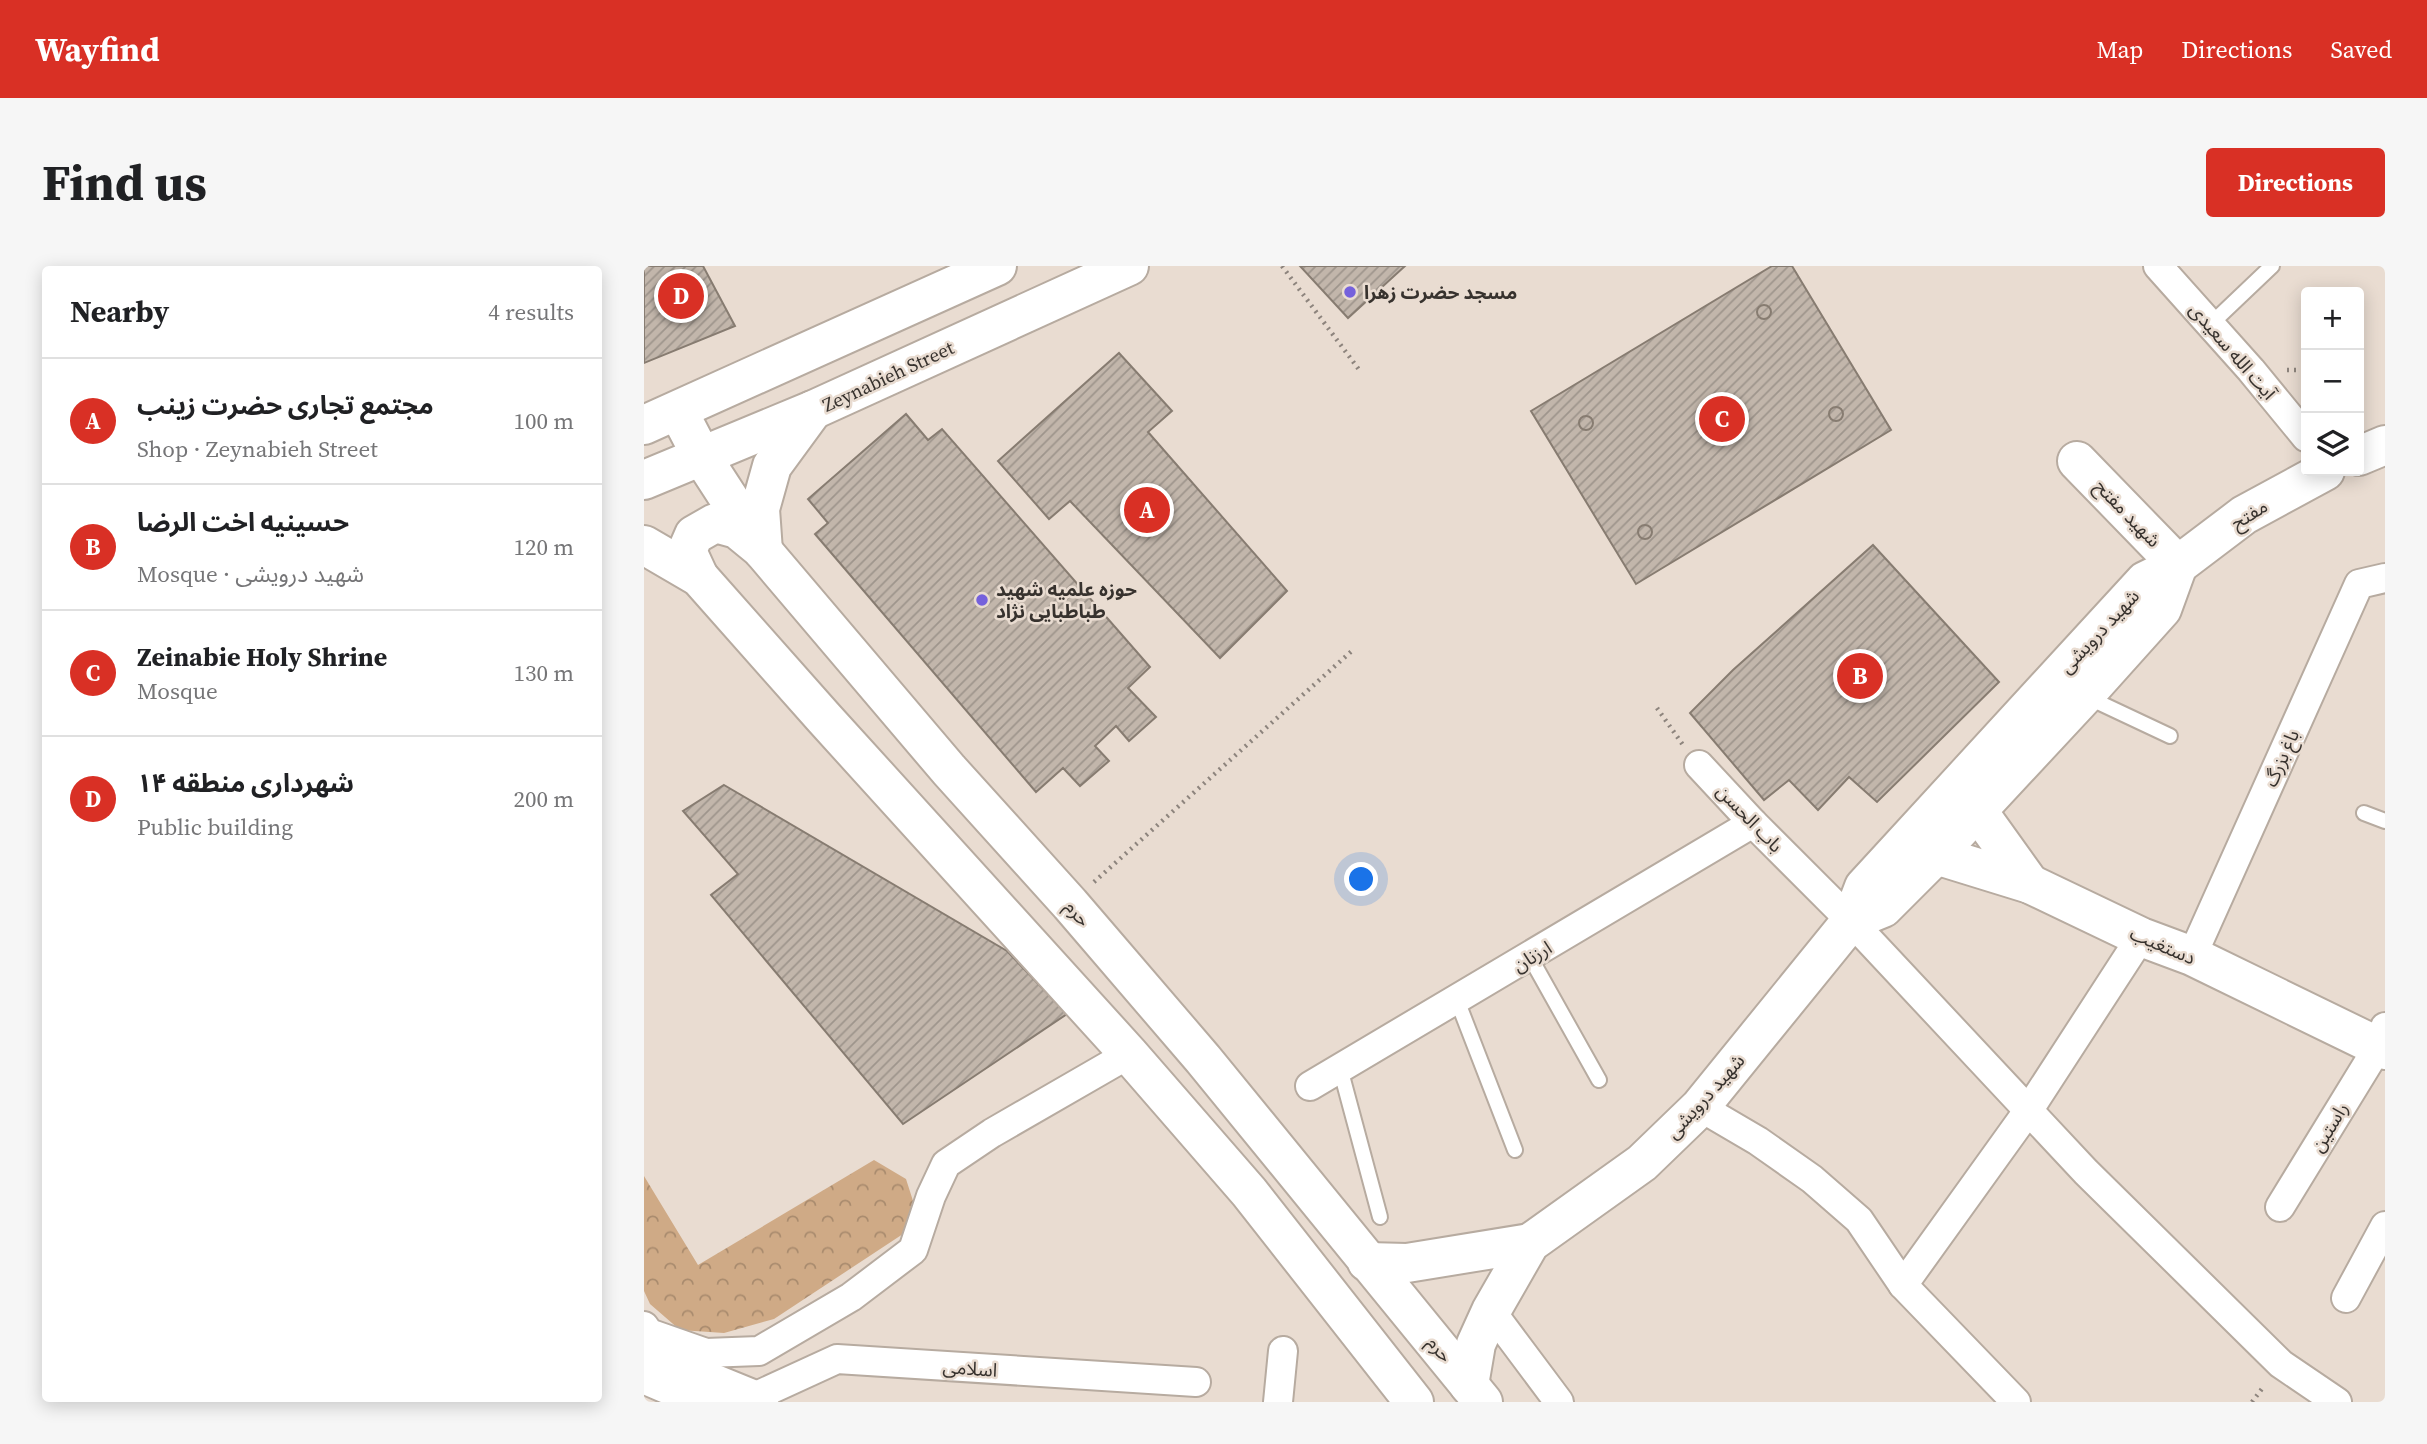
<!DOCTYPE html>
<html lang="en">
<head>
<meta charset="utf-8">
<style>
  :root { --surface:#fff; --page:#f6f6f6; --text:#202124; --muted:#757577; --line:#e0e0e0; --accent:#d93025 }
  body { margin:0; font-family:"Source Serif 4","Noto Sans Arabic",serif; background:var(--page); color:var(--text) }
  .controls { position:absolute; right:21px; top:21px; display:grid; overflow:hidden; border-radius:7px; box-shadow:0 4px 18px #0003 }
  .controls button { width:63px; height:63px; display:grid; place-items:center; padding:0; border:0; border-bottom:2px solid var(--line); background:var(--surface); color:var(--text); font:35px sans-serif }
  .you { position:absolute; left:718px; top:614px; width:24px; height:24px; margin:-18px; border:5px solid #fff; border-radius:50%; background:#1a73e8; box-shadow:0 0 0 10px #1a73e833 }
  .badge { display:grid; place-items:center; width:46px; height:46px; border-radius:50%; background:var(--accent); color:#fff; font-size:23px; font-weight:700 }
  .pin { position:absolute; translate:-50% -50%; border:4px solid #fff; box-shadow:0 2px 7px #0006 }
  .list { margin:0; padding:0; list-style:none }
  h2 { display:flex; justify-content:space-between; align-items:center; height:91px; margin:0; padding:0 28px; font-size:30px }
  h2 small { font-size:23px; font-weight:400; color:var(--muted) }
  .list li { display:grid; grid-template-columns:46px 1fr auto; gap:21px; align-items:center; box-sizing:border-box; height:126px; padding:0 28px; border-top:2px solid var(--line) }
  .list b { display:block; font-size:26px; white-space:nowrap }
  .list p { margin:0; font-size:23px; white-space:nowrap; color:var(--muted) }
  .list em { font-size:23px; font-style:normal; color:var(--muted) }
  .icon { flex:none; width:38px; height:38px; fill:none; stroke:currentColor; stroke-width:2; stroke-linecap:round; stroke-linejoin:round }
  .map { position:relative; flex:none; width:1741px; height:1136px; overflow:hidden; border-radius:7px }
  header { display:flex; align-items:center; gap:42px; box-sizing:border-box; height:98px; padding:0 35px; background:var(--accent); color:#fff }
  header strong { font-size:33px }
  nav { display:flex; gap:38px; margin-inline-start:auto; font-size:24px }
  .intro { display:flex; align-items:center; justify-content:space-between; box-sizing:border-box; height:168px; padding:0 42px }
  h1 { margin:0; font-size:49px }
  .button { padding:18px 32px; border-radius:7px; background:var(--accent); color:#fff; font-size:24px; font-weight:700 }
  main { display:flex; gap:42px; padding:0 42px }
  aside { flex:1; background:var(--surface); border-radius:7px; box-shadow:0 4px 18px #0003 }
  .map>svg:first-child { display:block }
  .forest { fill:url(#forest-crowns) }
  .building { fill:url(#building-hatch); stroke:#877c71; stroke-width:2 }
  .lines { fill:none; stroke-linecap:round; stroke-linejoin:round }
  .lane-casing { stroke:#b7aba0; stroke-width:18 }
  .street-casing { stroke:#b7aba0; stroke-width:32 }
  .secondary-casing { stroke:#b7aba0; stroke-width:42 }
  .primary-casing { stroke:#b7aba0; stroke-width:42 }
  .path { stroke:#8d847d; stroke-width:4.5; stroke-dasharray:2 5; stroke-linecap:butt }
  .lane { stroke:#fff; stroke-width:14 }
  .street { stroke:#fff; stroke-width:28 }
  .secondary { stroke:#fff; stroke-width:38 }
  .primary { stroke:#fff; stroke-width:38 }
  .poi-dot { fill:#7561dc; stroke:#e9dcd1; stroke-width:2.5 }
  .labels { text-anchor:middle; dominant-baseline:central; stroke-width:5; stroke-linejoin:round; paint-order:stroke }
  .poi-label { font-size:19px; font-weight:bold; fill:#37322e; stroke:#e9dcd1; text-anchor:start }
  .street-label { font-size:19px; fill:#37322e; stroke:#e9dcd1 }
</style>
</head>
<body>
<header>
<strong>Wayfind</strong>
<nav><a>Map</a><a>Directions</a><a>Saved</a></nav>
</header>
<div class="intro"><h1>Find us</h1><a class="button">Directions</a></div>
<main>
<aside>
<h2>Nearby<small>4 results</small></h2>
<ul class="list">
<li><span class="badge">A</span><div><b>مجتمع تجاری حضرت زینب</b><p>Shop · Zeynabieh Street</p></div><em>100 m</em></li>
<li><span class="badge">B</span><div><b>حسینیه اخت الرضا</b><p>Mosque · شهید درویشی</p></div><em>120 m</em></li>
<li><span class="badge">C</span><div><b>Zeinabie Holy Shrine</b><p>Mosque</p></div><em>130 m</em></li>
<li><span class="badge">D</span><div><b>شهرداری منطقه ۱۴</b><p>Public building</p></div><em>200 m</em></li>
</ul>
</aside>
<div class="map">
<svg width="1741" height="1136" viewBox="0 0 1741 1136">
  <defs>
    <pattern id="forest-crowns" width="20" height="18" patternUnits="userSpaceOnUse" patternTransform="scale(1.75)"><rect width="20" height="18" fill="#cfaa86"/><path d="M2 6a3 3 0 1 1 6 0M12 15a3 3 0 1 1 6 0" fill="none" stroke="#a98b6e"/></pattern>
    <pattern id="building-hatch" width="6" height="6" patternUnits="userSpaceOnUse" patternTransform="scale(1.75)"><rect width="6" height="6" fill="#c2b6ab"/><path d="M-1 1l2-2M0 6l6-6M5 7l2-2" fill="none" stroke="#9e958c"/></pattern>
  </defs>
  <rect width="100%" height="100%" fill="#e9dcd1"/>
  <!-- forest -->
  <path class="forest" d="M 230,894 L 262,913 L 270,938 L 262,966 L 130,1053 L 80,1067 L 36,1064 L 6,1038 L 0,1025 L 0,910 L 54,999 Z"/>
  <!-- building -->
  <g class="building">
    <path d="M 0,0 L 59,0 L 91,60 L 0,97 Z"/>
    <path d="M 656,0 L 761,0 L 704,52 Z"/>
    <path d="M 1128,0 L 1148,0 L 1247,164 L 992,318 L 887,145 Z"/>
    <circle cx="1120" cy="46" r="7"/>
    <path d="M 475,87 L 528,145 L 504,166 L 643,325 L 576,392 L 426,235 L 405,253 L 354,195 Z"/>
    <circle cx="1192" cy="148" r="7"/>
    <path d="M 262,148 L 284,174 L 298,163 L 506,401 L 484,422 L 512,451 L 485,475 L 472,460 L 451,480 L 465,495 L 436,520 L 419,502 L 392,526 L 171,268 L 184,257 L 164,233 Z"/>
    <circle cx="942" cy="157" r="7"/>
    <circle cx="1001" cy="266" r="7"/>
    <path d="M 1229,279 L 1355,416 L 1233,536 L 1205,511 L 1174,544 L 1145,514 L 1120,534 L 1046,447 L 1089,404 Z"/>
    <path d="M 80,519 L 363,685 L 423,748 L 259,858 L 67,629 L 94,608 L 39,545 Z"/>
  </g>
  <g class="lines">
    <!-- lane casing -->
    <g class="lane-casing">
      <g id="lane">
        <path d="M 1567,58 L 1628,0"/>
        <path d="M 1441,430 L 1526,470"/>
        <path d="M 1720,547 L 1741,555"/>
        <path d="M 886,691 L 955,814"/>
        <path d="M 813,734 L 871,884"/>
        <path d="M 696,802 L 736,951"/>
      </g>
    </g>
    <!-- street casing -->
    <g class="street-casing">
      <g id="street">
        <path d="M 1514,0 L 1607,104 L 1662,171"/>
        <path d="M 1055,499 L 1109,557 L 1207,655 L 1442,906 L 1637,1098 L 1693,1136"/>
        <path d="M 1548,690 L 1715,318 L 1741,312"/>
        <path d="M 666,820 L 1109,557"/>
        <path d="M 1056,841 L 1114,875 L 1168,913 L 1215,954 L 1259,1019 L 1372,1136"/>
        <path d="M 1636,941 L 1734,781 L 1741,761"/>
        <path d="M 1259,1019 L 1384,845 L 1497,671"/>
        <path d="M 1702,1032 L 1741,960"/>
        <path d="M 847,1045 L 915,1136"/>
        <path d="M 0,1060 L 5,1067 L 62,1087 L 115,1085 L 207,1031 L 269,984 L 287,930 L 302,898 L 348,867 L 485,788"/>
        <path d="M 108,1132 L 193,1093 L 552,1116"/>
        <path d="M 634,1136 L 639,1085"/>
      </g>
    </g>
    <!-- secondary casing -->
    <g class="secondary-casing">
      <g id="secondary">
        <path d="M 34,145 L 58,191 L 119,285 L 305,504 L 426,638 L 559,793 L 839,1136"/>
        <path d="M 1715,190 L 1741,179"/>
        <path d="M 1433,195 L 1534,299"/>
        <path d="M 0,279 L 55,311 L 180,452 L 485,788 L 605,926 L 770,1136"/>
        <path d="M 119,285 L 116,243 L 128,200 L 169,144"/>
        <path d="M 55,311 L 43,285 L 50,269 L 71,257 L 93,263 L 115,281"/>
        <path d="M 1333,544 L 1386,618"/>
        <path d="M 1292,589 L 1386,618 L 1497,671 L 1548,690 L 1741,784"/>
        <path d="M 1207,655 L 1239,642 L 1292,589 L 1440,430 L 1518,343 L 1534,299"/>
        <path d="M 723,996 L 763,997 L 886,977"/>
        <path d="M 0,1089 L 115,1136"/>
        <path d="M 825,1119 L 832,1078 L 847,1045 L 886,977 L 998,897 L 1056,841 L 1207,655 L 1220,621 L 1501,315 L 1534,299 L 1600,249 L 1681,205"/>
      </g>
    </g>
    <!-- primary casing -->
    <g class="primary-casing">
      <g id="primary">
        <path d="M 0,159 L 353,0"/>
        <path d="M 0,214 L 169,144 L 485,0"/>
        <path d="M 0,1108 L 65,1136"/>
      </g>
    </g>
    <!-- path -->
    <g class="path">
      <path d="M 638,0 L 716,105"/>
      <path d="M 1643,104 L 1662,104"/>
      <path d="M 1013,442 L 1039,479"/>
      <path d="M 450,616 L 710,383"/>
      <path d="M 1608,1136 L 1620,1120"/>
    </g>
    <!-- lane -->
    <use href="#lane" class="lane"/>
    <!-- street -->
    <use href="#street" class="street"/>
    <!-- secondary -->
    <use href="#secondary" class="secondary"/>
    <!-- primary -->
    <use href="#primary" class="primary"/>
  </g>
  <!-- markers -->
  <g class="poi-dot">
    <circle cx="706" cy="26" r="7"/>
    <circle cx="338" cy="334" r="7"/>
  </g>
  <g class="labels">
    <!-- poi labels -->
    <g class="poi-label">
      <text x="720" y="26">مسجد حضرت زهرا</text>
      <text x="352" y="323">حوزه علمیه شهید<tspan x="352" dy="22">طباطبایی نژاد</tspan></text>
    </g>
    <!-- street labels -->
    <g class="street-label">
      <text transform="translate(1589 85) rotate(49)">آیت الله سعیدی</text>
      <text transform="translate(244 110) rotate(-25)">Zeynabieh Street</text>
      <text transform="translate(1484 247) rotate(46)">شهید مفتح</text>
      <text transform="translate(1605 248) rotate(-32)">مفتح</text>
      <text transform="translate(1455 365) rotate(-47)">شهید درویشی</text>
      <text transform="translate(1637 492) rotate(-66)">باغ بزرگ</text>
      <text transform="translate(1106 552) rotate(46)">باب الحسن</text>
      <text transform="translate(434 647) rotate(49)">حرم</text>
      <text transform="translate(1519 679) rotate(23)">دستغیب</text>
      <text transform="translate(888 690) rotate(-31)">ارزنان</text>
      <text transform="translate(1061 830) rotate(-48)">شهید درویشی</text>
      <text transform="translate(1685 861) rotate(-59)">راستین</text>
      <text transform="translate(796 1083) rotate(50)">حرم</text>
      <text transform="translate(326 1102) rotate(4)">اسلامی</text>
    </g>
  </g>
</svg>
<div class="controls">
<button>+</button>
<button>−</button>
<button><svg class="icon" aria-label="layers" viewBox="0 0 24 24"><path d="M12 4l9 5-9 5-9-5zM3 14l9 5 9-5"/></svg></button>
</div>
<div class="you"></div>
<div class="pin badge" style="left:503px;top:244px">A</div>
<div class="pin badge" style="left:1216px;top:410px">B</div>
<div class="pin badge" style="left:1078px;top:153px">C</div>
<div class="pin badge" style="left:37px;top:30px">D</div>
</div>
</main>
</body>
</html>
